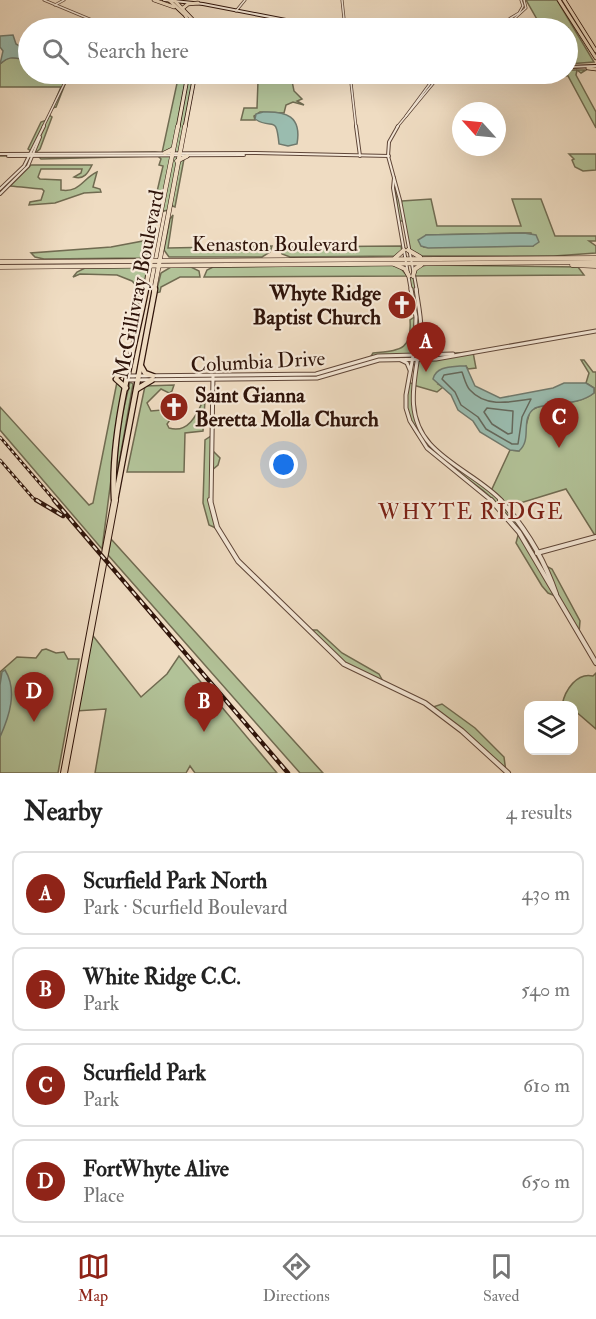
<!DOCTYPE html>
<html lang="en">
<head>
<meta charset="utf-8">
<style>
  :root { --surface:#fff; --page:#f2f2f2; --text:#222; --muted:#767676; --line:#e0e0e0; --accent:#8f2418 }
  body { margin:0; font-family:"IM FELL Double Pica",serif; background:var(--page); color:var(--text) }
  .controls { position:absolute; right:18px; bottom:18px; display:grid; overflow:hidden; border-radius:12px; box-shadow:0 6px 24px #0002 }
  .controls button { width:54px; height:54px; display:grid; place-items:center; padding:0; border:0; border-bottom:2px solid var(--line); background:var(--surface); color:var(--text); font:30px sans-serif }
  .compass { position:absolute; left:452px; top:102px; width:54px; height:54px; border-radius:50%; background:var(--surface); box-shadow:0 6px 24px #0002; rotate:297deg }
  .you { position:absolute; left:284px; top:465px; width:21px; height:21px; margin:-15px; border:4px solid #fff; border-radius:50%; background:#1a73e8; box-shadow:0 0 0 9px #1a73e833 }
  .badge { display:grid; place-items:center; width:39px; height:39px; border-radius:50%; background:var(--accent); color:#fff; font-size:20px; font-weight:700 }
  .pin { position:absolute; translate:-50% -50px; filter:drop-shadow(0 2px 3px #0008) }
  .pin::after { content:''; position:absolute; top:32px; width:21px; height:18px; background:inherit; clip-path:polygon(0 0,100% 0,50% 100%) }
  .list { margin:0; padding:0; list-style:none }
  h2 { display:flex; justify-content:space-between; align-items:center; height:78px; margin:0; padding:0 24px; font-size:26px }
  h2 small { font-size:20px; font-weight:400; color:var(--muted) }
  .list li { display:grid; grid-template-columns:39px 1fr auto; gap:18px; align-items:center; box-sizing:border-box; height:84px; margin:0 12px 12px; padding:0 12px; border:2px solid var(--line); border-radius:12px }
  .list b { display:block; font-size:22px; white-space:nowrap }
  .list p { margin:0; font-size:20px; white-space:nowrap; color:var(--muted) }
  .list em { font-size:20px; font-style:normal; color:var(--muted) }
  .icon { flex:none; width:33px; height:33px; fill:none; stroke:currentColor; stroke-width:2; stroke-linecap:round; stroke-linejoin:round }
  .map { position:relative; flex:none; width:596px; height:773px; overflow:hidden }
  .search { position:absolute; background:var(--surface); box-shadow:0 6px 24px #0002; left:18px; right:18px; top:18px; height:66px; display:flex; align-items:center; gap:15px; box-sizing:border-box; padding:0 21px; border-radius:33px; color:var(--muted); font-size:22px }
  .sheet { height:462px; background:var(--surface) }
  nav { display:flex; justify-content:space-around; align-items:center; box-sizing:border-box; height:84px; border-top:2px solid var(--line); background:var(--surface); font-size:16px; color:var(--muted) }
  nav a { display:grid; justify-items:center; gap:3px }
  nav .on { color:var(--accent) }
  .map>svg:first-child { display:block }
  .green { fill:#b2c298; stroke:#706b51; stroke-width:1.5; fill-rule:evenodd }
  .water { fill:#9abcaf; stroke:#6f796d; stroke-width:1.5 }
  .lines { fill:none; stroke-linecap:round; stroke-linejoin:round }
  .shore { stroke:#64685c; stroke-width:1.5 }
  .tertiary-far3-casing { stroke:#5f4638; stroke-width:3 }
  .tertiary-far2-casing { stroke:#5f4638; stroke-width:4 }
  .tertiary-far1-casing { stroke:#5f4638; stroke-width:5 }
  .tertiary-casing { stroke:#5f4638; stroke-width:6 }
  .secondary-casing { stroke:#2f140a; stroke-width:4 }
  .primary-far3-casing { stroke:#2f140a; stroke-width:4.5 }
  .primary-far2-casing { stroke:#2f140a; stroke-width:5 }
  .primary-far1-casing { stroke:#2f140a; stroke-width:7 }
  .primary-casing { stroke:#2f140a; stroke-width:8 }
  .tertiary-far3 { stroke:#f5e8d7; stroke-width:1.5 }
  .tertiary-far2 { stroke:#f5e8d7; stroke-width:2 }
  .tertiary-far1 { stroke:#f5e8d7; stroke-width:3 }
  .tertiary { stroke:#f5e8d7; stroke-width:4 }
  .secondary { stroke:#f5e8d7; stroke-width:2 }
  .primary-far3 { stroke:#efdcc2; stroke-width:3 }
  .primary-far2 { stroke:#efdcc2; stroke-width:4 }
  .primary-far1 { stroke:#efdcc2; stroke-width:4.5 }
  .primary { stroke:#efdcc2; stroke-width:6 }
  .rail-far1-casing { stroke:#2f140a; stroke-width:3 }
  .rail-casing { stroke:#2f140a; stroke-width:4.5 }
  .rail-far1 { stroke:#f5e8d7; stroke-width:1.5; stroke-dasharray:3; stroke-linecap:butt }
  .rail { stroke:#f5e8d7; stroke-width:2; stroke-dasharray:6; stroke-linecap:butt }
  .labels { text-anchor:middle; dominant-baseline:central; stroke-width:4.5; stroke-linejoin:round; paint-order:stroke }
  .street-label { font-size:21px; fill:#2f140a; stroke:#f5e8d7 }
  .poi-label { font-size:21px; font-weight:bold; fill:#2f140a; stroke:#f5e8d7; text-anchor:end }
  .neighbourhood-label { font-size:22px; letter-spacing:1.5px; fill:#7a1f14; stroke:#f5e8d7 }
</style>
</head>
<body>
<div class="map">
<svg width="596" height="773" viewBox="0 0 596 773">
  <rect width="100%" height="100%" fill="#efdcc2"/>
  <filter id="stains"><feTurbulence type="fractalNoise" baseFrequency=".00333" numOctaves="4"/><feColorMatrix values="0 0 0 0 .2 0 0 0 0 .09 0 0 0 0 .02 0 0 0 .5 -.17"/></filter>
  <radialGradient id="worn" r=".72"><stop offset=".6" stop-color="#630" stop-opacity="0"/><stop offset="1" stop-color="#630" stop-opacity=".3"/></radialGradient>
  <!-- green -->
  <g class="green">
    <path d="M 526,0 L 557,0 L 594,62 L 568,64 L 568,28 L 542,28 Z"/>
    <path d="M 9,57 L 28,57 L 28,74 L 69,74 L 56,107 L 52,108 L 61,87 L 0,87 L 0,64 Z"/>
    <path d="M 568,70 L 586,70 L 581,73 L 577,70 L 576,75 L 596,112 L 596,128 L 568,76 L 551,74 L 568,74 Z"/>
    <path d="M 179,74 L 188,74 L 186,82 L 193,82 L 179,153 L 260,153 L 178,156 L 184,159 L 175,207 L 170,205 L 169,210 L 152,213 L 163,166 L 159,165 L 161,159 L 158,156 L 41,159 L 38,156 L 0,156 L 29,154 L 31,151 L 28,149 L 41,122 L 47,120 L 49,115 L 52,117 L 40,149 L 34,154 L 155,152 L 162,153 Z"/>
    <path d="M 258,81 L 292,81 L 294,91 L 302,99 L 297,101 L 304,105 L 293,102 L 286,105 L 284,113 L 260,112 L 254,116 L 255,120 L 241,120 L 244,108 L 257,108 Z"/>
    <path d="M 569,154 L 596,154 L 596,170 L 583,171 L 575,167 L 572,160 L 574,159 Z"/>
    <path d="M 31,165 L 92,165 C 88,173 84,180 74,177 L 81,173 L 82,169 L 41,169 L 38,177 L 40,179 L 61,180 L 61,190 C 80,193 83,178 97,172 L 93,187 L 100,189 L 101,192 L 84,193 L 55,203 L 29,205 L 30,202 L 41,200 L 44,191 L 42,189 C 30,188 22,187 10,186 Z"/>
    <path d="M 394,178 L 401,204 L 402,201 L 431,199 L 437,226 L 521,226 L 512,199 L 541,199 L 555,236 L 596,236 L 596,241 L 589,241 L 596,246 L 596,253 L 554,256 L 417,256 L 411,253 L 404,221 L 399,221 ZM 524,233 L 531,233 L 533,246 L 424,247 L 426,235 Z"/>
    <path d="M 173,215 L 168,248 L 272,246 L 270,252 L 262,257 L 169,257 L 164,250 L 170,219 Z"/>
    <path d="M 154,218 L 155,222 L 149,253 L 141,258 L 44,259 L 35,257 L 31,253 L 111,247 L 148,240 Z"/>
    <path d="M 401,246 L 402,251 L 397,256 L 290,257 L 282,254 L 279,247 Z"/>
    <path d="M 395,265 L 399,266 L 407,276 L 204,277 L 207,270 L 213,267 Z"/>
    <path d="M 427,265 L 578,267 L 584,275 L 414,276 L 418,267 Z"/>
    <path d="M 140,267 L 146,271 L 146,274 L 140,302 L 137,306 L 139,288 L 132,281 L 117,275 L 80,274 L 73,277 L 77,272 L 85,268 Z"/>
    <path d="M 171,267 L 191,267 L 199,271 L 200,277 L 180,277 L 161,287 L 160,292 L 156,293 L 161,273 Z"/>
    <path d="M 409,276 L 413,276 L 420,312 L 419,355 L 473,352 L 476,368 L 468,369 L 466,366 L 438,384 L 443,387 L 437,392 L 413,385 C 407,440 452,463 491,491 L 510,450 L 519,451 L 530,411 C 549,398 575,408 594,393 L 594,388 L 586,383 L 589,373 L 581,360 L 584,360 L 593,372 L 596,372 L 596,537 L 566,489 L 507,507 L 542,564 L 552,569 L 580,621 L 579,633 L 558,597 L 548,593 L 542,586 L 516,543 L 519,532 C 509,518 499,504 486,493 C 459,471 409,446 406,406 C 406,398 407,390 408,382 L 413,384 L 419,355 L 414,355 L 413,358 L 385,359 L 317,378 L 176,380 L 176,376 L 316,374 L 370,358 L 373,353 C 400,350 412,351 410,320 L 416,316 Z"/>
    <path d="M 117,382 L 123,387 L 102,549 L 0,430 L 0,407 L 89,505 L 93,503 Z"/>
    <path d="M 130,382 L 133,384 L 114,492 L 120,424 Z"/>
    <path d="M 174,385 L 172,391 L 169,393 L 161,389 L 147,403 L 151,411 L 162,410 L 164,414 L 172,417 L 167,424 L 169,428 C 188,434 197,414 202,403 L 205,401 L 203,431 L 185,433 L 184,472 L 127,472 L 145,386 Z"/>
    <path d="M 211,436 L 212,450 L 220,458 L 218,465 L 211,471 C 209,492 211,509 218,529 L 209,525 L 203,503 L 205,440 Z"/>
    <path d="M 111,539 L 323,773 L 300,773 L 108,555 Z"/>
    <path d="M 308,630 L 317,630 L 342,653 L 379,674 L 385,685 C 349,670 335,656 308,630 Z"/>
    <path d="M 90,632 L 141,697 L 167,674 L 179,656 L 277,773 L 195,773 L 190,766 L 186,773 L 95,773 L 106,709 L 76,711 Z"/>
    <path d="M 46,649 L 56,653 L 64,652 L 68,659 L 79,659 L 58,773 L 0,773 L 0,672 L 17,657 L 36,658 L 42,650 Z"/>
    <path d="M 596,673 L 596,729 L 574,710 L 574,706 L 562,705 C 565,690 577,672 593,676 Z"/>
    <path d="M 442,704 L 475,728 L 504,757 L 506,772 L 433,707 Z"/>
  </g>
  <!-- water -->
  <g class="water">
    <path d="M 13,35 L 16,44 L 28,51 L 28,57 L 21,59 C 12,57 8,57 0,64 L 3,51 L 0,47 L 0,36 Z"/>
    <path d="M 263,112 C 286,111 302,116 297,144 L 288,146 L 279,144 C 276,113 273,131 255,119 L 256,114 Z"/>
    <path d="M 524,233 L 536,235 L 539,242 L 533,246 L 428,248 L 421,246 L 418,240 L 426,235 Z"/>
    <path d="M 460,366 L 466,366 L 475,386 L 500,398 L 553,388 L 564,383 L 586,383 L 594,388 L 594,393 C 578,406 554,402 535,408 C 519,419 533,439 519,451 L 510,450 L 480,432 L 473,421 L 458,410 L 451,395 L 433,379 C 436,367 449,367 460,366 Z"/>
    <path d="M 5,670 C 18,691 9,717 0,737 L 0,685 L 2,672 Z"/>
  </g>
  <g class="lines">
    <!-- shore -->
    <g class="shore">
      <path d="M 462,372 C 464,377 466,386 470,390 C 486,408 511,402 531,399 L 522,417 L 518,444 L 512,444 L 486,429 L 478,417 L 461,405 L 455,392 L 442,379 L 444,375 Z"/>
      <path d="M 487,408 L 513,411 L 512,433 L 508,434 L 492,424 L 484,412 Z"/>
    </g>
    <!-- tertiary-far3 casing -->
    <g class="tertiary-far3-casing">
      <g id="tertiary-far3">
        <path d="M 44,0 L 111,28"/>
        <path d="M 342,0 L 345,28"/>
        <path d="M 55,5 L 64,0"/>
        <path d="M 236,11 L 245,0"/>
        <path d="M 515,18 L 526,8 L 524,0"/>
        <path d="M 494,28 L 519,13 L 523,6 L 521,0"/>
        <path d="M 350,74 L 356,127"/>
        <path d="M 406,116 L 437,74"/>
        <path d="M 43,127 L 69,74"/>
        <path d="M 397,127 L 441,74"/>
      </g>
    </g>
    <!-- tertiary-far2 casing -->
    <g class="tertiary-far2-casing">
      <g id="tertiary-far2">
        <path d="M 356,126 L 360,156"/>
        <path d="M 398,126 L 389,142 L 388,156 L 400,200 L 417,291"/>
        <path d="M 0,154 L 256,153 L 389,156"/>
        <path d="M 8,156 L 244,155"/>
        <path d="M 394,178 L 393,188 L 411,291"/>
        <path d="M 0,189 L 24,166 L 44,126"/>
        <path d="M 0,194 L 28,166 L 40,137"/>
      </g>
    </g>
    <!-- tertiary-far1 casing -->
    <g class="tertiary-far1-casing">
      <g id="tertiary-far1">
        <path d="M 411,289 L 416,317 L 415,345 L 406,395 L 406,408 L 410,421 L 427,448 L 492,501"/>
        <path d="M 416,289 C 418,303 421,316 421,330 C 419,370 400,410 430,444 C 451,467 481,479 502,501"/>
        <path d="M 421,345 L 431,354"/>
        <path d="M 401,360 L 407,363 L 410,370"/>
        <path d="M 128,376 L 316,374 L 378,356 L 453,354"/>
        <path d="M 127,380 L 317,378 L 379,360 L 436,359 L 596,331"/>
        <path d="M 211,501 L 213,376"/>
      </g>
    </g>
    <!-- tertiary casing -->
    <g class="tertiary-casing">
      <g id="tertiary">
        <path d="M 210,500 L 217,527 L 238,561 L 344,664 L 425,703 L 462,731 L 508,773"/>
        <path d="M 491,500 L 519,532 L 596,663"/>
        <path d="M 500,500 C 525,527 544,559 556,594"/>
        <path d="M 537,553 L 596,537"/>
      </g>
    </g>
    <!-- secondary casing -->
    <g class="secondary-casing">
      <g id="secondary">
        <path d="M 164,0 L 203,4 L 327,28"/>
        <path d="M 568,67 L 596,66"/>
      </g>
    </g>
    <!-- primary-far3 casing -->
    <g class="primary-far3-casing">
      <g id="primary-far3">
        <path d="M 154,0 L 174,7"/>
        <path d="M 169,0 L 185,15 L 193,28"/>
        <path d="M 174,0 L 192,19 L 196,28"/>
        <path d="M 559,0 L 596,58"/>
        <path d="M 564,0 L 596,51"/>
        <path d="M 183,8 L 188,4 L 198,3"/>
        <path d="M 588,68 L 596,69"/>
        <path d="M 178,127 L 188,74"/>
        <path d="M 185,127 L 195,74"/>
      </g>
    </g>
    <!-- primary-far2 casing -->
    <g class="primary-far2-casing">
      <g id="primary-far2">
        <path d="M 165,153 L 173,149"/>
        <path d="M 177,161 L 187,156"/>
        <path d="M 408,250 L 420,257"/>
        <path d="M 395,258 L 404,250"/>
        <path d="M 0,262 L 596,258"/>
        <path d="M 394,264 L 405,269 L 409,276"/>
        <path d="M 572,265 L 596,266"/>
        <path d="M 0,267 L 596,262"/>
        <path d="M 413,276 L 415,269 L 421,265"/>
        <path d="M 145,291 L 178,126"/>
        <path d="M 154,291 L 185,126"/>
      </g>
    </g>
    <!-- primary-far1 casing -->
    <g class="primary-far1-casing">
      <g id="primary-far1">
        <path d="M 141,366 L 145,373 L 153,376"/>
        <path d="M 117,376 L 123,373 L 128,366"/>
        <path d="M 116,379 L 126,388"/>
        <path d="M 137,389 L 152,380"/>
        <path d="M 114,499 C 110,432 133,355 146,289"/>
        <path d="M 115,501 L 155,289"/>
      </g>
    </g>
    <!-- primary casing -->
    <g class="primary-casing">
      <path id="primary" d="M 64,773 L 115,500"/>
    </g>
    <!-- tertiary-far3 -->
    <use href="#tertiary-far3" class="tertiary-far3"/>
    <!-- tertiary-far2 -->
    <use href="#tertiary-far2" class="tertiary-far2"/>
    <!-- tertiary-far1 -->
    <use href="#tertiary-far1" class="tertiary-far1"/>
    <!-- tertiary -->
    <use href="#tertiary" class="tertiary"/>
    <!-- secondary -->
    <use href="#secondary" class="secondary"/>
    <!-- primary-far3 -->
    <use href="#primary-far3" class="primary-far3"/>
    <!-- primary-far2 -->
    <use href="#primary-far2" class="primary-far2"/>
    <!-- primary-far1 -->
    <use href="#primary-far1" class="primary-far1"/>
    <!-- primary -->
    <use href="#primary" class="primary"/>
    <!-- rail-far1 casing -->
    <g class="rail-far1-casing">
      <g id="rail-far1">
        <path d="M 0,437 L 55,501"/>
        <path d="M 0,460 L 33,498 L 39,501"/>
      </g>
    </g>
    <!-- rail casing -->
    <g class="rail-casing">
      <g id="rail">
        <path d="M 36,500 L 63,516"/>
        <path d="M 54,500 L 288,773"/>
      </g>
    </g>
    <!-- rail-far1 -->
    <use href="#rail-far1" class="rail-far1"/>
    <!-- rail -->
    <use href="#rail" class="rail"/>
  </g>
  <!-- icons -->
  <defs>
    <g id="church-disc" transform="scale(1.5)"><circle r="9.5" fill="#8f2418" stroke="#f5e8d7"/><path d="M-1.2-6h2.4v3.5h3.3v2.4h-3.3V6h-2.4V-.1h-3.3v-2.4h3.3Z" fill="#fff"/></g>
  </defs>
  <g fill-rule="evenodd">
    <use href="#church-disc" x="402" y="305"/>
    <use href="#church-disc" x="174" y="407"/>
  </g>
  <g class="labels">
    <!-- street labels -->
    <g class="street-label">
      <text x="275" y="244">Kenaston Boulevard</text>
      <text transform="translate(139 284) rotate(-79)">McGillivray Boulevard</text>
      <text transform="translate(258 362) rotate(-3)">Columbia Drive</text>
    </g>
    <!-- poi labels -->
    <g class="poi-label">
      <text x="381" y="293">Whyte Ridge<tspan x="381" dy="24">Baptist Church</tspan></text>
      <text x="195" y="395" text-anchor="start">Saint Gianna<tspan x="195" dy="24">Beretta Molla Church</tspan></text>
    </g>
    <!-- neighbourhood labels -->
    <g class="neighbourhood-label">
      <text x="471" y="512">WHYTE RIDGE</text>
    </g>
  </g>
  <rect width="100%" height="100%" filter="url(#stains)"/>
  <rect width="100%" height="100%" fill="url(#worn)"/>
</svg>
<div class="controls">
<button><svg class="icon" aria-label="layers" viewBox="0 0 24 24"><path d="M12 4l9 5-9 5-9-5zM3 14l9 5 9-5"/></svg></button>
</div>
<svg class="compass" viewBox="-18 -18 36 36"><path d="M0-13l5 13h-10z" fill="#e53935"/><path d="M0 13l5-13h-10z" fill="#767676"/></svg>
<div class="you"></div>
<div class="pin badge" style="left:426px;top:372px">A</div>
<div class="pin badge" style="left:204px;top:732px">B</div>
<div class="pin badge" style="left:559px;top:448px">C</div>
<div class="pin badge" style="left:34px;top:722px">D</div>
<div class="search"><svg class="icon" aria-label="search" viewBox="0 0 24 24"><circle cx="10" cy="10" r="6"/><path d="M15 15l6 6"/></svg>Search here</div>
</div>
<section class="sheet">
<h2>Nearby<small>4 results</small></h2>
<ul class="list">
<li><span class="badge">A</span><div><b>Scurfield Park North</b><p>Park · Scurfield Boulevard</p></div><em>430 m</em></li>
<li><span class="badge">B</span><div><b>White Ridge C.C.</b><p>Park</p></div><em>540 m</em></li>
<li><span class="badge">C</span><div><b>Scurfield Park</b><p>Park</p></div><em>610 m</em></li>
<li><span class="badge">D</span><div><b>FortWhyte Alive</b><p>Place</p></div><em>650 m</em></li>
</ul>
</section>
<nav>
<a class="on"><svg class="icon" aria-label="map" viewBox="0 0 24 24"><path d="M3 6l6-2 6 2 6-2v14l-6 2-6-2-6 2zM9 4v14M15 6v14"/></svg>Map</a>
<a><svg class="icon" aria-label="directions" viewBox="0 0 24 24"><path d="M12 3l9 9-9 9-9-9zM9 14v-3h6M13 9l2 2-2 2"/></svg>Directions</a>
<a><svg class="icon" aria-label="saved" viewBox="0 0 24 24"><path d="M7 4h10v16l-5-4-5 4z"/></svg>Saved</a>
</nav>
</body>
</html>
